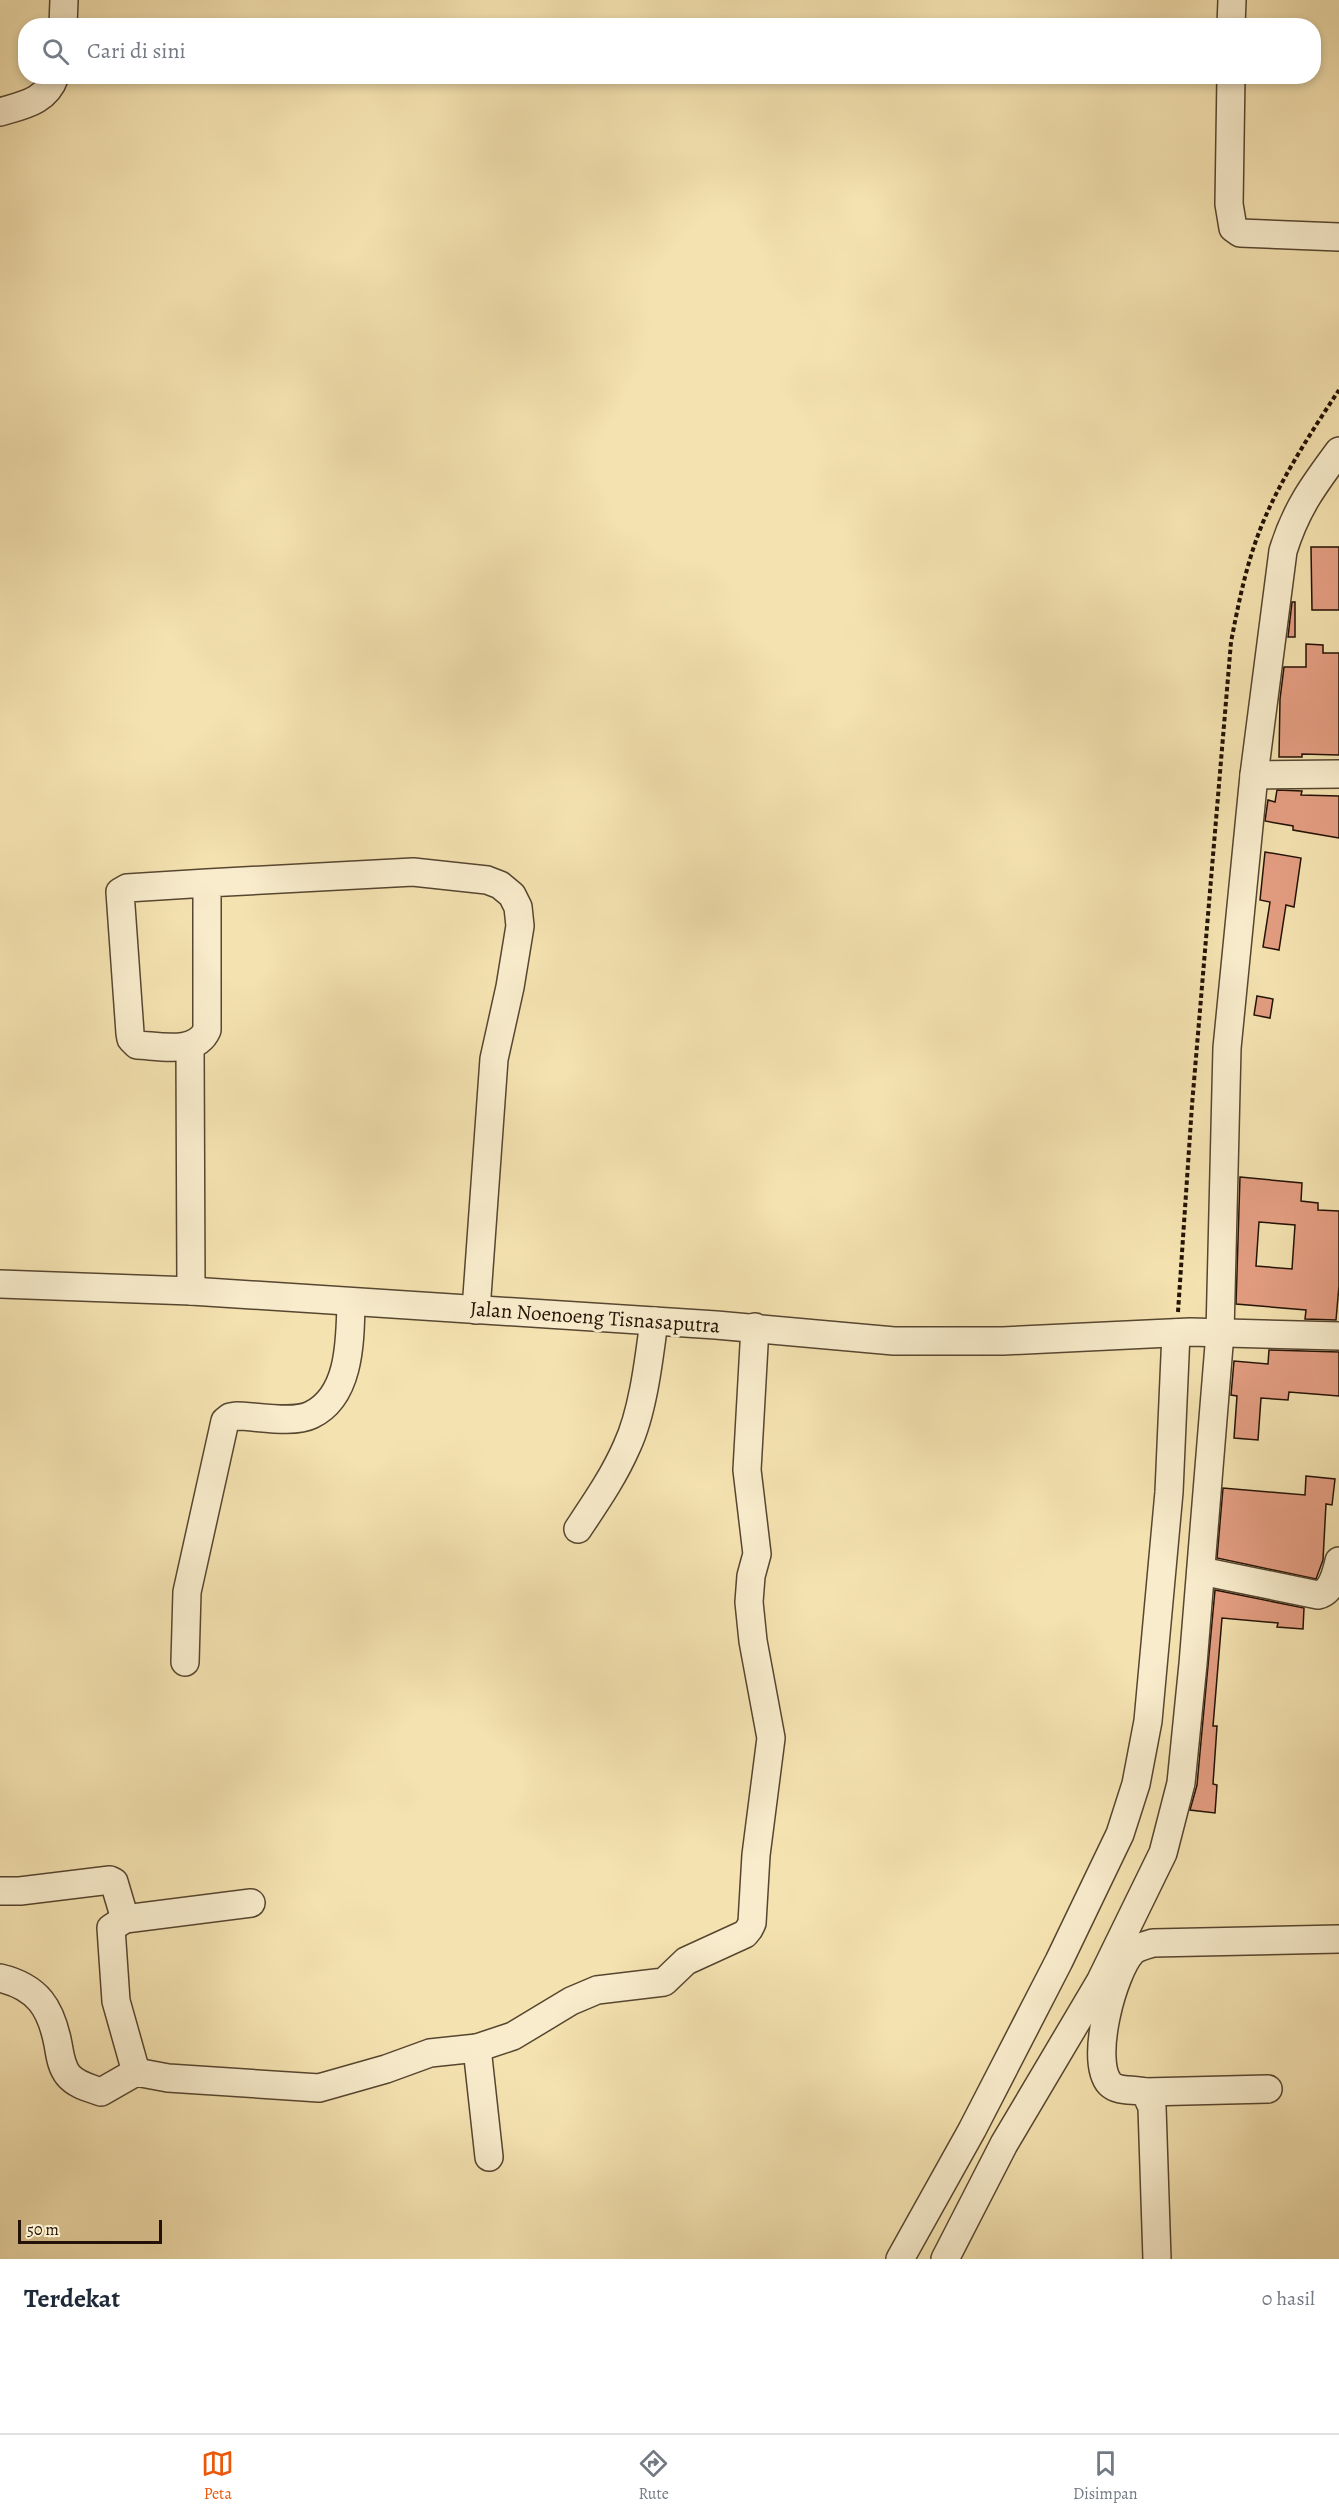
<!DOCTYPE html>
<html lang="id">
<head>
<meta charset="utf-8">
<style>
  :root { --surface:#fff; --page:#f2f2f3; --text:#1f2937; --muted:#747a83; --line:#e0e1e3; --accent:#ea580c }
  body { margin:0; font-family:Alegreya,serif; background:var(--page); color:var(--text) }
  .scale { position:absolute; left:18px; bottom:15px; width:144px; box-sizing:border-box; padding-left:6px; border:3px solid #231205; border-top:0; font-size:16px; line-height:21px; white-space:nowrap; color:#231205; -webkit-text-stroke:4px #f8eccc; paint-order:stroke }
  .list { margin:0; padding:0; list-style:none }
  h2 { display:flex; justify-content:space-between; align-items:center; height:78px; margin:0; padding:0 24px; font-size:26px }
  h2 small { font-size:20px; font-weight:400; color:var(--muted) }
  .icon { flex:none; width:33px; height:33px; fill:none; stroke:currentColor; stroke-width:2; stroke-linecap:round; stroke-linejoin:round }
  .map { position:relative; flex:none; width:1339px; height:2259px; overflow:hidden }
  .search { position:absolute; background:var(--surface); box-shadow:0 3px 9px #0003; left:18px; right:18px; top:18px; height:66px; display:flex; align-items:center; gap:15px; box-sizing:border-box; padding:0 21px; border-radius:24px; color:var(--muted); font-size:22px }
  .sheet { height:174px; background:var(--surface) }
  nav { display:flex; justify-content:space-around; align-items:center; box-sizing:border-box; height:84px; border-top:2px solid var(--line); background:var(--surface); font-size:16px; color:var(--muted) }
  nav a { display:grid; justify-items:center; gap:3px }
  nav .on { color:var(--accent) }
  .map>svg:first-child { display:block }
  .building { fill:#e49e82; stroke:#231205; stroke-width:1.5; fill-rule:evenodd }
  .lines { fill:none; stroke-linecap:round; stroke-linejoin:round }
  .minor-casing { stroke:#574630; stroke-width:30 }
  .path { stroke:#231205; stroke-width:4; stroke-dasharray:4.5 3; stroke-linecap:butt }
  .minor { stroke:#f8eccc; stroke-width:27 }
  .labels { text-anchor:middle; dominant-baseline:central; stroke-width:6; stroke-linejoin:round; paint-order:stroke }
  .street-label { font-size:21px; fill:#231205; stroke:#f8eccc }
</style>
</head>
<body>
<div class="map">
<svg width="1339" height="2259" viewBox="0 0 1339 2259">
  <rect width="100%" height="100%" fill="#f4e2b0"/>
  <filter id="stains"><feTurbulence type="fractalNoise" baseFrequency=".00333" numOctaves="4"/><feColorMatrix values="0 0 0 0 .2 0 0 0 0 .09 0 0 0 0 .02 0 0 0 .5 -.17"/></filter>
  <radialGradient id="worn" r=".72"><stop offset=".6" stop-color="#630" stop-opacity="0"/><stop offset="1" stop-color="#630" stop-opacity=".3"/></radialGradient>
  <!-- building -->
  <g class="building">
    <path d="M 1311,547 L 1339,547 L 1339,610 L 1312,610 Z"/>
    <path d="M 1292,602 L 1295,602 L 1295,637 L 1288,637 Z"/>
    <path d="M 1306,644 L 1323,645 L 1323,653 L 1339,653 L 1339,755 L 1302,754 L 1302,757 L 1279,757 L 1280,699 L 1284,667 L 1306,667 Z"/>
    <path d="M 1277,790 L 1302,791 L 1301,795 L 1339,796 L 1339,838 L 1293,830 L 1293,826 L 1265,821 L 1268,800 L 1275,802 Z"/>
    <path d="M 1265,852 L 1301,858 L 1294,907 L 1286,905 L 1279,950 L 1263,947 L 1270,902 L 1260,900 Z"/>
    <path d="M 1257,996 L 1273,999 L 1270,1018 L 1254,1015 Z"/>
    <path d="M 1240,1177 L 1302,1183 L 1301,1201 L 1318,1203 L 1318,1210 L 1339,1211 L 1339,1286 L 1336,1320 L 1305,1319 L 1306,1310 L 1236,1304 ZM 1259,1222 L 1295,1225 L 1292,1269 L 1256,1266 Z"/>
    <path d="M 1269,1350 L 1339,1352 L 1339,1396 L 1289,1392 L 1288,1400 L 1261,1398 L 1258,1440 L 1234,1438 L 1237,1396 L 1231,1395 L 1234,1361 L 1268,1364 Z"/>
    <path d="M 1306,1476 L 1335,1479 L 1332,1505 L 1326,1504 L 1323,1560 L 1316,1579 L 1217,1558 L 1223,1488 L 1305,1495 Z"/>
    <path d="M 1215,1590 L 1304,1608 L 1303,1629 L 1277,1627 L 1278,1623 L 1222,1618 L 1213,1726 L 1217,1726 L 1213,1784 L 1217,1785 L 1215,1813 L 1190,1810 L 1197,1785 Z"/>
  </g>
  <g class="lines">
    <!-- minor casing -->
    <g class="minor-casing">
      <g id="minor">
        <path d="M 63,26 L 64,0"/>
        <path d="M 1231,26 L 1232,0"/>
        <path d="M 1231,76 L 1229,204 L 1233,228 L 1240,233 L 1339,237"/>
        <path d="M 0,112 C 23,105 46,102 55,76"/>
        <path d="M 1254,775 L 1339,774"/>
        <path d="M 207,883 L 127,888 L 120,892 L 130,1033 L 131,1039 L 137,1045 C 160,1046 196,1055 207,1030 L 207,883 L 413,872 L 487,880 L 500,885 L 512,895 L 518,907 L 520,926 L 510,987 L 494,1059 L 476,1310"/>
        <path d="M 190,1047 L 191,1291"/>
        <path d="M 0,1284 L 191,1291 L 716,1325 L 894,1341 L 1003,1341 L 1190,1332 L 1339,1336"/>
        <path d="M 578,1529 C 596,1502 614,1476 627,1446 C 643,1412 649,1359 654,1321"/>
        <path d="M 1201,1571 L 1318,1595 C 1332,1592 1336,1574 1339,1561"/>
        <path d="M 185,1662 L 187,1592 L 225,1421 L 230,1417 L 236,1416 C 256,1416 293,1424 311,1415 C 351,1396 350,1339 351,1302"/>
        <path d="M 0,1891 L 20,1891 L 110,1880 L 114,1882 L 125,1919"/>
        <path d="M 0,1978 C 38,1987 51,2008 58,2044 C 60,2055 61,2066 68,2075 C 76,2085 90,2088 101,2092 L 136,2072 L 168,2078 L 319,2088 L 386,2069 L 430,2053 L 477,2048 L 513,2036 L 571,2001 L 597,1990 L 664,1982 L 686,1961 L 745,1934 L 749,1929 L 752,1923 L 756,1855 L 771,1738 L 753,1641 L 749,1602 L 751,1576 L 757,1554 L 747,1470 L 755,1327"/>
        <path d="M 477,2048 L 489,2157"/>
        <path d="M 136,2072 L 116,2001 L 111,1928 L 125,1919 L 251,1903"/>
        <path d="M 1145,2092 L 1268,2089"/>
        <path d="M 900,2259 L 972,2130 L 1059,1961 L 1120,1834 L 1136,1784 L 1148,1721 L 1169,1492 L 1176,1333"/>
        <path d="M 945,2259 L 1004,2144 L 1100,1982 L 1163,1853 L 1181,1783 L 1193,1664 L 1220,1333 L 1227,1048 L 1254,775 L 1283,551 C 1296,509 1313,486 1339,451"/>
        <path d="M 1157,2259 L 1152,2107 L 1145,2092 C 1134,2089 1118,2092 1110,2084 C 1089,2061 1113,1972 1132,1952 C 1137,1947 1146,1945 1153,1943 L 1339,1939"/>
      </g>
    </g>
    <!-- path -->
    <path class="path" d="M 1178,1312 L 1192,1105 L 1231,642 C 1238,606 1245,570 1258,535 C 1276,486 1310,434 1339,390"/>
    <!-- minor -->
    <use href="#minor" class="minor"/>
  </g>
  <g class="labels">
    <!-- street labels -->
    <g class="street-label">
      <text transform="translate(595 1317) rotate(4)">Jalan Noenoeng Tisnasaputra</text>
    </g>
  </g>
  <rect width="100%" height="100%" filter="url(#stains)"/>
  <rect width="100%" height="100%" fill="url(#worn)"/>
</svg>
<div class="scale">50 m</div>
<div class="search"><svg class="icon" aria-label="search" viewBox="0 0 24 24"><circle cx="10" cy="10" r="6"/><path d="M15 15l6 6"/></svg>Cari di sini</div>
</div>
<section class="sheet">
<h2>Terdekat<small>0 hasil</small></h2>
<ul class="list">
</ul>
</section>
<nav>
<a class="on"><svg class="icon" aria-label="map" viewBox="0 0 24 24"><path d="M3 6l6-2 6 2 6-2v14l-6 2-6-2-6 2zM9 4v14M15 6v14"/></svg>Peta</a>
<a><svg class="icon" aria-label="directions" viewBox="0 0 24 24"><path d="M12 3l9 9-9 9-9-9zM9 14v-3h6M13 9l2 2-2 2"/></svg>Rute</a>
<a><svg class="icon" aria-label="saved" viewBox="0 0 24 24"><path d="M7 4h10v16l-5-4-5 4z"/></svg>Disimpan</a>
</nav>
</body>
</html>
